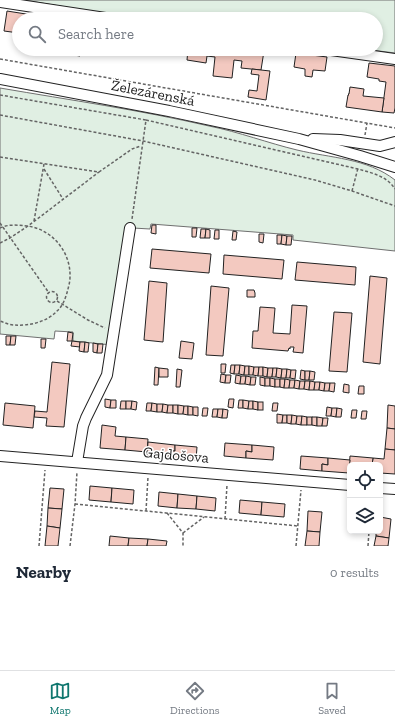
<!DOCTYPE html>
<html lang="en">
<head>
<meta charset="utf-8">
<style>
  :root { --surface:#fff; --page:#f2f2f3; --text:#1f2937; --muted:#747a83; --line:#e0e1e3; --accent:#0f766e }
  body { margin:0; font-family:"Zilla Slab",serif; background:var(--page); color:var(--text) }
  .controls { position:absolute; right:12px; bottom:12px; display:grid; overflow:hidden; border-radius:6px; box-shadow:0 2px 6px #0003 }
  .controls button { width:36px; height:36px; display:grid; place-items:center; padding:0; border:0; border-bottom:1px solid var(--line); background:var(--surface); color:var(--text); font:20px sans-serif }
  .list { margin:0; padding:0; list-style:none }
  h2 { display:flex; justify-content:space-between; align-items:center; height:52px; margin:0; padding:0 16px; font-size:17px }
  h2 small { font-size:13px; font-weight:400; color:var(--muted) }
  .icon { flex:none; width:22px; height:22px; fill:none; stroke:currentColor; stroke-width:2; stroke-linecap:round; stroke-linejoin:round }
  .map { position:relative; flex:none; width:395px; height:546px; overflow:hidden }
  .search { position:absolute; background:var(--surface); box-shadow:0 2px 6px #0003; left:12px; right:12px; top:12px; height:44px; display:flex; align-items:center; gap:10px; box-sizing:border-box; padding:0 14px; border-radius:22px; color:var(--muted); font-size:15px }
  .sheet { height:124px; background:var(--surface) }
  nav { display:flex; justify-content:space-around; align-items:center; box-sizing:border-box; height:56px; border-top:1px solid var(--line); background:var(--surface); font-size:11px; color:var(--muted) }
  nav a { display:grid; justify-items:center; gap:2px }
  nav .on { color:var(--accent) }
  .map>svg:first-child { display:block }
  .green { fill:#e0efe3; stroke:#6f6f6f }
  .building { fill:#f3c9c0; stroke:#222 }
  .lines { fill:none; stroke-linecap:round; stroke-linejoin:round }
  .minor-casing { stroke:#222; stroke-width:12 }
  .path { stroke:#646464; stroke-width:1.5; stroke-dasharray:3 2; stroke-linecap:butt }
  .minor { stroke:#fff; stroke-width:10 }
  .labels { text-anchor:middle; dominant-baseline:central; stroke-width:3; stroke-linejoin:round; paint-order:stroke }
  .street-label { font-size:15px; fill:#222; stroke:#fff }
</style>
</head>
<body>
<div class="map">
<svg width="395" height="546" viewBox="0 0 395 546">
  <rect width="100%" height="100%" fill="#fff"/>
  <!-- green -->
  <g class="green">
    <path d="M 24,0 L 395,0 L 395,53 L 363,49 L 376,49 L 376,19 L 145,19 L 101,13 Z"/>
    <path d="M 0,88 C 70,100 140,110 209,126 C 239,132 268,143 297,150 C 330,158 367,158 395,180 L 395,251 L 293,240 L 293,235 L 151,224 L 150,229 L 133,228 L 112,345 L 73,341 L 73,332 L 55,331 L 54,339 L 0,334 Z"/>
  </g>
  <!-- building -->
  <g class="building">
    <path d="M 7,11 L 26,14 L 51,19 L 19,19 L 19,37 L 19,33 L 4,31 Z"/>
    <path d="M 37,49 L 81,49 L 80,56 Z"/>
    <path d="M 121,49 L 156,49 L 155,54 L 131,51 Z"/>
    <path d="M 188,49 L 249,49 L 264,51 L 261,70 L 241,68 L 242,61 L 234,60 L 232,78 L 213,76 L 215,57 L 207,56 L 206,63 L 187,60 Z"/>
    <path d="M 296,53 L 327,57 L 325,71 L 313,70 L 312,77 L 305,76 L 305,69 L 294,67 Z"/>
    <path d="M 369,63 L 395,66 L 395,108 L 394,113 L 382,112 L 386,82 L 379,81 L 379,79 L 367,77 Z"/>
    <path d="M 252,69 L 270,71 L 266,100 L 248,97 L 249,90 L 257,91 L 259,75 L 251,74 Z"/>
    <path d="M 350,87 L 364,89 L 363,96 L 384,98 L 382,112 L 346,107 L 348,95 L 349,95 L 348,94 L 349,94 Z"/>
    <path d="M 152,225 L 156,225 L 156,234 L 151,233 Z"/>
    <path d="M 192,228 L 197,228 L 196,237 L 192,237 Z"/>
    <path d="M 201,229 L 206,229 L 205,238 L 200,238 Z"/>
    <path d="M 206,229 L 210,230 L 210,238 L 205,238 Z"/>
    <path d="M 215,230 L 219,230 L 219,239 L 214,239 Z"/>
    <path d="M 233,231 L 237,232 L 236,240 L 232,240 Z"/>
    <path d="M 259,234 L 264,234 L 263,243 L 259,242 Z"/>
    <path d="M 277,235 L 282,235 L 281,244 L 277,244 Z"/>
    <path d="M 282,235 L 287,236 L 286,245 L 281,244 Z"/>
    <path d="M 287,236 L 292,236 L 291,245 L 286,245 Z"/>
    <path d="M 152,249 L 211,254 L 209,273 L 150,268 Z"/>
    <path d="M 224,255 L 284,260 L 282,279 L 223,274 Z"/>
    <path d="M 297,262 L 356,267 L 355,285 L 295,280 Z"/>
    <path d="M 370,276 L 387,278 L 380,364 L 363,362 Z"/>
    <path d="M 149,281 L 167,283 L 163,342 L 144,340 Z"/>
    <path d="M 211,286 L 229,288 L 223,356 L 206,355 Z"/>
    <path d="M 247,290 L 254,290 L 255,293 L 255,297 L 247,297 Z"/>
    <path d="M 292,305 L 307,306 L 303,353 L 293,352 L 294,347 L 290,347 L 290,349 L 289,348 L 288,351 L 252,348 L 253,331 L 258,331 L 260,307 L 275,308 L 273,333 L 290,334 Z"/>
    <path d="M 334,312 L 352,313 L 347,372 L 329,371 Z"/>
    <path d="M 68,332 L 73,333 L 72,341 L 67,341 Z"/>
    <path d="M 6,336 L 11,336 L 10,345 L 6,345 Z"/>
    <path d="M 11,336 L 16,336 L 15,345 L 10,345 Z"/>
    <path d="M 41,339 L 46,339 L 45,348 L 41,348 Z"/>
    <path d="M 72,341 L 80,342 L 80,347 L 71,346 Z"/>
    <path d="M 181,341 L 194,343 L 192,359 L 179,358 Z"/>
    <path d="M 80,342 L 85,342 L 84,352 L 79,351 Z"/>
    <path d="M 85,342 L 89,343 L 88,352 L 84,352 Z"/>
    <path d="M 93,343 L 98,344 L 97,353 L 93,352 Z"/>
    <path d="M 98,344 L 103,344 L 102,353 L 97,353 Z"/>
    <path d="M 52,362 L 70,364 L 64,427 L 46,426 L 47,418 L 34,417 L 35,411 L 47,412 Z"/>
    <path d="M 221,364 L 226,364 L 225,373 L 221,373 Z"/>
    <path d="M 231,365 L 235,365 L 234,374 L 230,373 Z"/>
    <path d="M 235,365 L 240,365 L 239,374 L 234,374 Z"/>
    <path d="M 240,365 L 245,366 L 244,375 L 239,374 Z"/>
    <path d="M 245,366 L 249,366 L 249,375 L 244,375 Z"/>
    <path d="M 249,366 L 254,367 L 253,375 L 249,375 Z"/>
    <path d="M 155,367 L 159,368 L 158,385 L 154,385 Z"/>
    <path d="M 254,367 L 259,367 L 258,376 L 253,375 Z"/>
    <path d="M 259,367 L 263,367 L 263,376 L 258,376 Z"/>
    <path d="M 263,367 L 268,368 L 267,377 L 263,376 Z"/>
    <path d="M 159,368 L 168,369 L 168,377 L 159,377 Z"/>
    <path d="M 268,368 L 273,368 L 272,377 L 267,377 Z"/>
    <path d="M 273,368 L 277,368 L 276,377 L 272,377 Z"/>
    <path d="M 277,368 L 282,369 L 281,378 L 276,377 Z"/>
    <path d="M 177,369 L 182,370 L 180,387 L 176,387 Z"/>
    <path d="M 282,369 L 287,369 L 286,378 L 281,378 Z"/>
    <path d="M 287,369 L 291,370 L 290,378 L 286,378 Z"/>
    <path d="M 291,370 L 296,370 L 295,379 L 290,378 Z"/>
    <path d="M 301,370 L 305,371 L 305,380 L 300,379 Z"/>
    <path d="M 305,371 L 310,371 L 309,380 L 305,380 Z"/>
    <path d="M 310,371 L 315,372 L 314,380 L 309,380 Z"/>
    <path d="M 221,374 L 226,375 L 225,383 L 220,382 Z"/>
    <path d="M 226,375 L 231,375 L 230,383 L 225,383 Z"/>
    <path d="M 236,375 L 241,376 L 240,384 L 235,383 Z"/>
    <path d="M 241,376 L 246,376 L 245,384 L 240,384 Z"/>
    <path d="M 246,376 L 251,377 L 250,385 L 245,384 Z"/>
    <path d="M 251,377 L 256,377 L 255,385 L 250,385 Z"/>
    <path d="M 260,377 L 265,378 L 265,386 L 260,385 Z"/>
    <rect x="265" y="378" width="5" height="8"/>
    <path d="M 270,378 L 275,379 L 275,387 L 270,386 Z"/>
    <rect x="275" y="379" width="5" height="8"/>
    <path d="M 280,379 L 285,379 L 284,388 L 280,387 Z"/>
    <path d="M 285,379 L 290,380 L 289,388 L 284,388 Z"/>
    <path d="M 290,380 L 295,380 L 294,388 L 289,388 Z"/>
    <path d="M 295,380 L 300,381 L 299,389 L 294,388 Z"/>
    <path d="M 300,381 L 305,381 L 304,389 L 299,389 Z"/>
    <path d="M 305,381 L 310,381 L 309,390 L 304,389 Z"/>
    <path d="M 310,381 L 315,382 L 314,390 L 309,390 Z"/>
    <path d="M 315,382 L 320,382 L 319,390 L 314,390 Z"/>
    <path d="M 320,382 L 325,383 L 324,391 L 319,390 Z"/>
    <path d="M 325,383 L 330,383 L 329,391 L 324,391 Z"/>
    <path d="M 330,383 L 335,383 L 334,392 L 329,391 Z"/>
    <path d="M 344,384 L 349,385 L 349,393 L 343,392 Z"/>
    <path d="M 359,386 L 364,386 L 364,394 L 358,394 Z"/>
    <path d="M 105,399 L 111,400 L 110,408 L 105,407 Z"/>
    <path d="M 229,399 L 234,399 L 233,408 L 228,407 Z"/>
    <path d="M 111,400 L 116,400 L 116,408 L 110,408 Z"/>
    <path d="M 239,400 L 243,400 L 243,408 L 238,408 Z"/>
    <path d="M 243,400 L 249,401 L 248,409 L 243,408 Z"/>
    <path d="M 121,401 L 126,401 L 126,409 L 120,409 Z"/>
    <path d="M 126,401 L 132,401 L 131,409 L 126,409 Z"/>
    <path d="M 132,401 L 137,402 L 136,410 L 131,409 Z"/>
    <path d="M 249,401 L 253,401 L 253,409 L 248,409 Z"/>
    <path d="M 253,401 L 258,402 L 258,410 L 253,409 Z"/>
    <rect x="258" y="402" width="5" height="8"/>
    <path d="M 5,403 L 35,406 L 33,428 L 3,425 Z"/>
    <path d="M 147,403 L 152,403 L 151,411 L 146,411 Z"/>
    <path d="M 152,403 L 157,404 L 157,412 L 151,411 Z"/>
    <path d="M 273,403 L 278,403 L 277,411 L 272,411 Z"/>
    <path d="M 157,404 L 163,404 L 162,412 L 157,412 Z"/>
    <path d="M 163,404 L 168,405 L 167,413 L 162,412 Z"/>
    <path d="M 168,405 L 173,405 L 173,413 L 167,413 Z"/>
    <path d="M 173,405 L 178,405 L 178,414 L 173,413 Z"/>
    <path d="M 178,405 L 184,406 L 183,414 L 178,414 Z"/>
    <path d="M 388,405 L 395,406 L 395,429 L 387,428 Z"/>
    <path d="M 184,406 L 188,406 L 188,415 L 183,414 Z"/>
    <path d="M 188,406 L 193,407 L 193,415 L 188,415 Z"/>
    <path d="M 193,407 L 198,407 L 198,416 L 193,415 Z"/>
    <path d="M 327,407 L 332,408 L 331,416 L 326,416 Z"/>
    <path d="M 203,408 L 208,408 L 207,416 L 202,416 Z"/>
    <path d="M 332,408 L 337,408 L 336,417 L 331,416 Z"/>
    <path d="M 337,408 L 342,409 L 341,417 L 336,417 Z"/>
    <path d="M 213,409 L 218,409 L 217,417 L 212,417 Z"/>
    <path d="M 218,409 L 223,409 L 222,418 L 217,417 Z"/>
    <path d="M 223,409 L 228,410 L 227,418 L 222,418 Z"/>
    <path d="M 352,410 L 357,410 L 356,418 L 351,418 Z"/>
    <path d="M 362,411 L 367,411 L 366,419 L 361,419 Z"/>
    <path d="M 277,414 L 283,415 L 282,423 L 277,423 Z"/>
    <path d="M 283,415 L 287,415 L 287,423 L 282,423 Z"/>
    <path d="M 287,415 L 292,415 L 291,424 L 287,423 Z"/>
    <path d="M 292,415 L 297,416 L 296,424 L 291,424 Z"/>
    <path d="M 297,416 L 302,416 L 301,425 L 296,424 Z"/>
    <path d="M 302,416 L 307,417 L 307,425 L 301,425 Z"/>
    <rect x="307" y="417" width="5" height="8"/>
    <path d="M 312,417 L 317,417 L 317,426 L 312,425 Z"/>
    <path d="M 317,417 L 323,418 L 322,426 L 317,426 Z"/>
    <path d="M 323,418 L 328,418 L 327,426 L 322,426 Z"/>
    <path d="M 102,425 L 116,427 L 115,436 L 126,437 L 125,450 L 100,448 Z"/>
    <path d="M 387,428 L 395,429 L 395,450 L 385,449 Z"/>
    <path d="M 126,437 L 148,439 L 147,452 L 125,450 Z"/>
    <path d="M 148,442 L 175,445 L 175,451 L 169,451 L 168,458 L 147,456 Z"/>
    <path d="M 225,443 L 252,445 L 252,452 L 246,451 L 246,458 L 224,456 Z"/>
    <path d="M 175,445 L 197,447 L 196,460 L 168,458 L 169,451 L 175,451 Z"/>
    <path d="M 252,445 L 274,447 L 273,460 L 246,458 L 246,451 L 252,452 Z"/>
    <path d="M 385,449 L 395,450 L 395,474 L 380,473 L 380,465 L 372,465 L 373,458 L 384,459 Z"/>
    <path d="M 301,456 L 328,458 L 328,465 L 322,464 L 322,471 L 300,469 Z"/>
    <path d="M 350,456 L 373,458 L 372,465 L 350,465 L 349,470 Z"/>
    <path d="M 328,458 L 350,460 L 349,473 L 322,471 L 322,464 L 328,465 Z"/>
    <path d="M 90,486 L 112,488 L 111,502 L 89,500 Z"/>
    <path d="M 50,488 L 64,489 L 62,509 L 48,508 Z"/>
    <path d="M 112,488 L 134,490 L 133,504 L 111,502 Z"/>
    <path d="M 159,492 L 178,494 L 177,508 L 158,506 Z"/>
    <path d="M 178,494 L 197,496 L 196,509 L 177,508 Z"/>
    <path d="M 197,496 L 216,498 L 215,511 L 196,509 Z"/>
    <path d="M 240,500 L 262,502 L 261,515 L 239,513 Z"/>
    <path d="M 262,502 L 285,504 L 284,517 L 261,515 Z"/>
    <path d="M 48,508 L 62,509 L 60,528 L 47,526 Z"/>
    <path d="M 308,511 L 322,512 L 320,532 L 307,531 Z"/>
    <path d="M 380,517 L 391,519 L 389,538 L 376,536 L 376,531 L 380,531 Z"/>
    <path d="M 47,526 L 60,528 L 58,546 L 45,546 Z"/>
    <path d="M 307,531 L 320,532 L 319,546 L 305,546 Z"/>
    <path d="M 110,536 L 129,538 L 128,546 L 109,546 Z"/>
    <path d="M 376,536 L 389,538 L 388,546 L 374,546 Z"/>
    <path d="M 129,538 L 148,539 L 147,546 L 128,546 Z"/>
    <path d="M 148,539 L 167,541 L 166,546 L 147,546 Z"/>
  </g>
  <g class="lines">
    <!-- minor casing -->
    <g class="minor-casing">
      <g id="minor">
        <path d="M 0,2 L 112,19"/>
        <path d="M 324,49 L 395,59"/>
        <path d="M 0,79 L 169,111 L 299,139 L 360,156 L 395,167"/>
        <path d="M 313,139 L 340,140 L 380,146 L 395,142"/>
        <path d="M 0,456 L 350,485"/>
        <path d="M 77,462 L 83,426 L 86,418 L 107,375 L 130,228"/>
        <path d="M 380,488 L 395,489"/>
      </g>
    </g>
    <!-- path -->
    <g class="path">
      <path d="M 0,59 L 395,128"/>
      <path d="M 0,95 L 146,120 L 132,219"/>
      <path d="M 0,115 L 143,141 L 315,180 L 352,191 L 395,206"/>
      <path d="M 146,120 L 358,169 C 372,173 387,176 395,189"/>
      <path d="M 365,135 L 367,123"/>
      <path d="M 0,157 L 99,172 L 132,149 L 141,146"/>
      <path d="M 44,169 L 63,199"/>
      <path d="M 352,191 L 358,168"/>
      <path d="M 34,221 L 44,164"/>
      <path d="M 0,223 L 49,293"/>
      <path d="M 0,228 C 8,224 18,225 27,226 C 52,229 71,252 70,277 C 70,281 69,285 68,289 C 66,297 63,306 57,311 C 47,322 29,326 15,325 C 10,325 5,323 0,321"/>
      <path d="M 0,243 L 10,238 L 28,226 L 99,172"/>
      <circle cx="52" cy="297" r="5.5"/>
      <path d="M 57,301 L 88,320 L 105,328"/>
      <path d="M 75,504 L 298,526"/>
      <path d="M 146,511 L 148,477"/>
      <path d="M 167,513 L 183,533 L 183,546"/>
      <path d="M 225,519 L 227,485"/>
      <path d="M 183,533 L 204,517"/>
      <path d="M 39,546 L 45,470"/>
      <path d="M 70,546 L 75,504 L 77,472"/>
      <path d="M 296,546 L 301,490"/>
      <path d="M 368,546 L 369,531"/>
    </g>
    <!-- minor -->
    <use href="#minor" class="minor"/>
  </g>
  <g class="labels">
    <!-- street labels -->
    <g class="street-label">
      <text transform="translate(153 93) rotate(11)">Železárenská</text>
      <text transform="translate(176 455) rotate(5)">Gajdošova</text>
    </g>
  </g>
</svg>
<div class="controls">
<button><svg class="icon" aria-label="locate" viewBox="0 0 24 24"><circle cx="12" cy="12" r="6"/><path d="M12 2v4M12 18v4M2 12h4M18 12h4"/></svg></button>
<button><svg class="icon" aria-label="layers" viewBox="0 0 24 24"><path d="M12 4l9 5-9 5-9-5zM3 14l9 5 9-5"/></svg></button>
</div>
<div class="search"><svg class="icon" aria-label="search" viewBox="0 0 24 24"><circle cx="10" cy="10" r="6"/><path d="M15 15l6 6"/></svg>Search here</div>
</div>
<section class="sheet">
<h2>Nearby<small>0 results</small></h2>
<ul class="list">
</ul>
</section>
<nav>
<a class="on"><svg class="icon" aria-label="map" viewBox="0 0 24 24"><path d="M3 6l6-2 6 2 6-2v14l-6 2-6-2-6 2zM9 4v14M15 6v14"/></svg>Map</a>
<a><svg class="icon" aria-label="directions" viewBox="0 0 24 24"><path d="M12 3l9 9-9 9-9-9zM9 14v-3h6M13 9l2 2-2 2"/></svg>Directions</a>
<a><svg class="icon" aria-label="saved" viewBox="0 0 24 24"><path d="M7 4h10v16l-5-4-5 4z"/></svg>Saved</a>
</nav>
</body>
</html>
